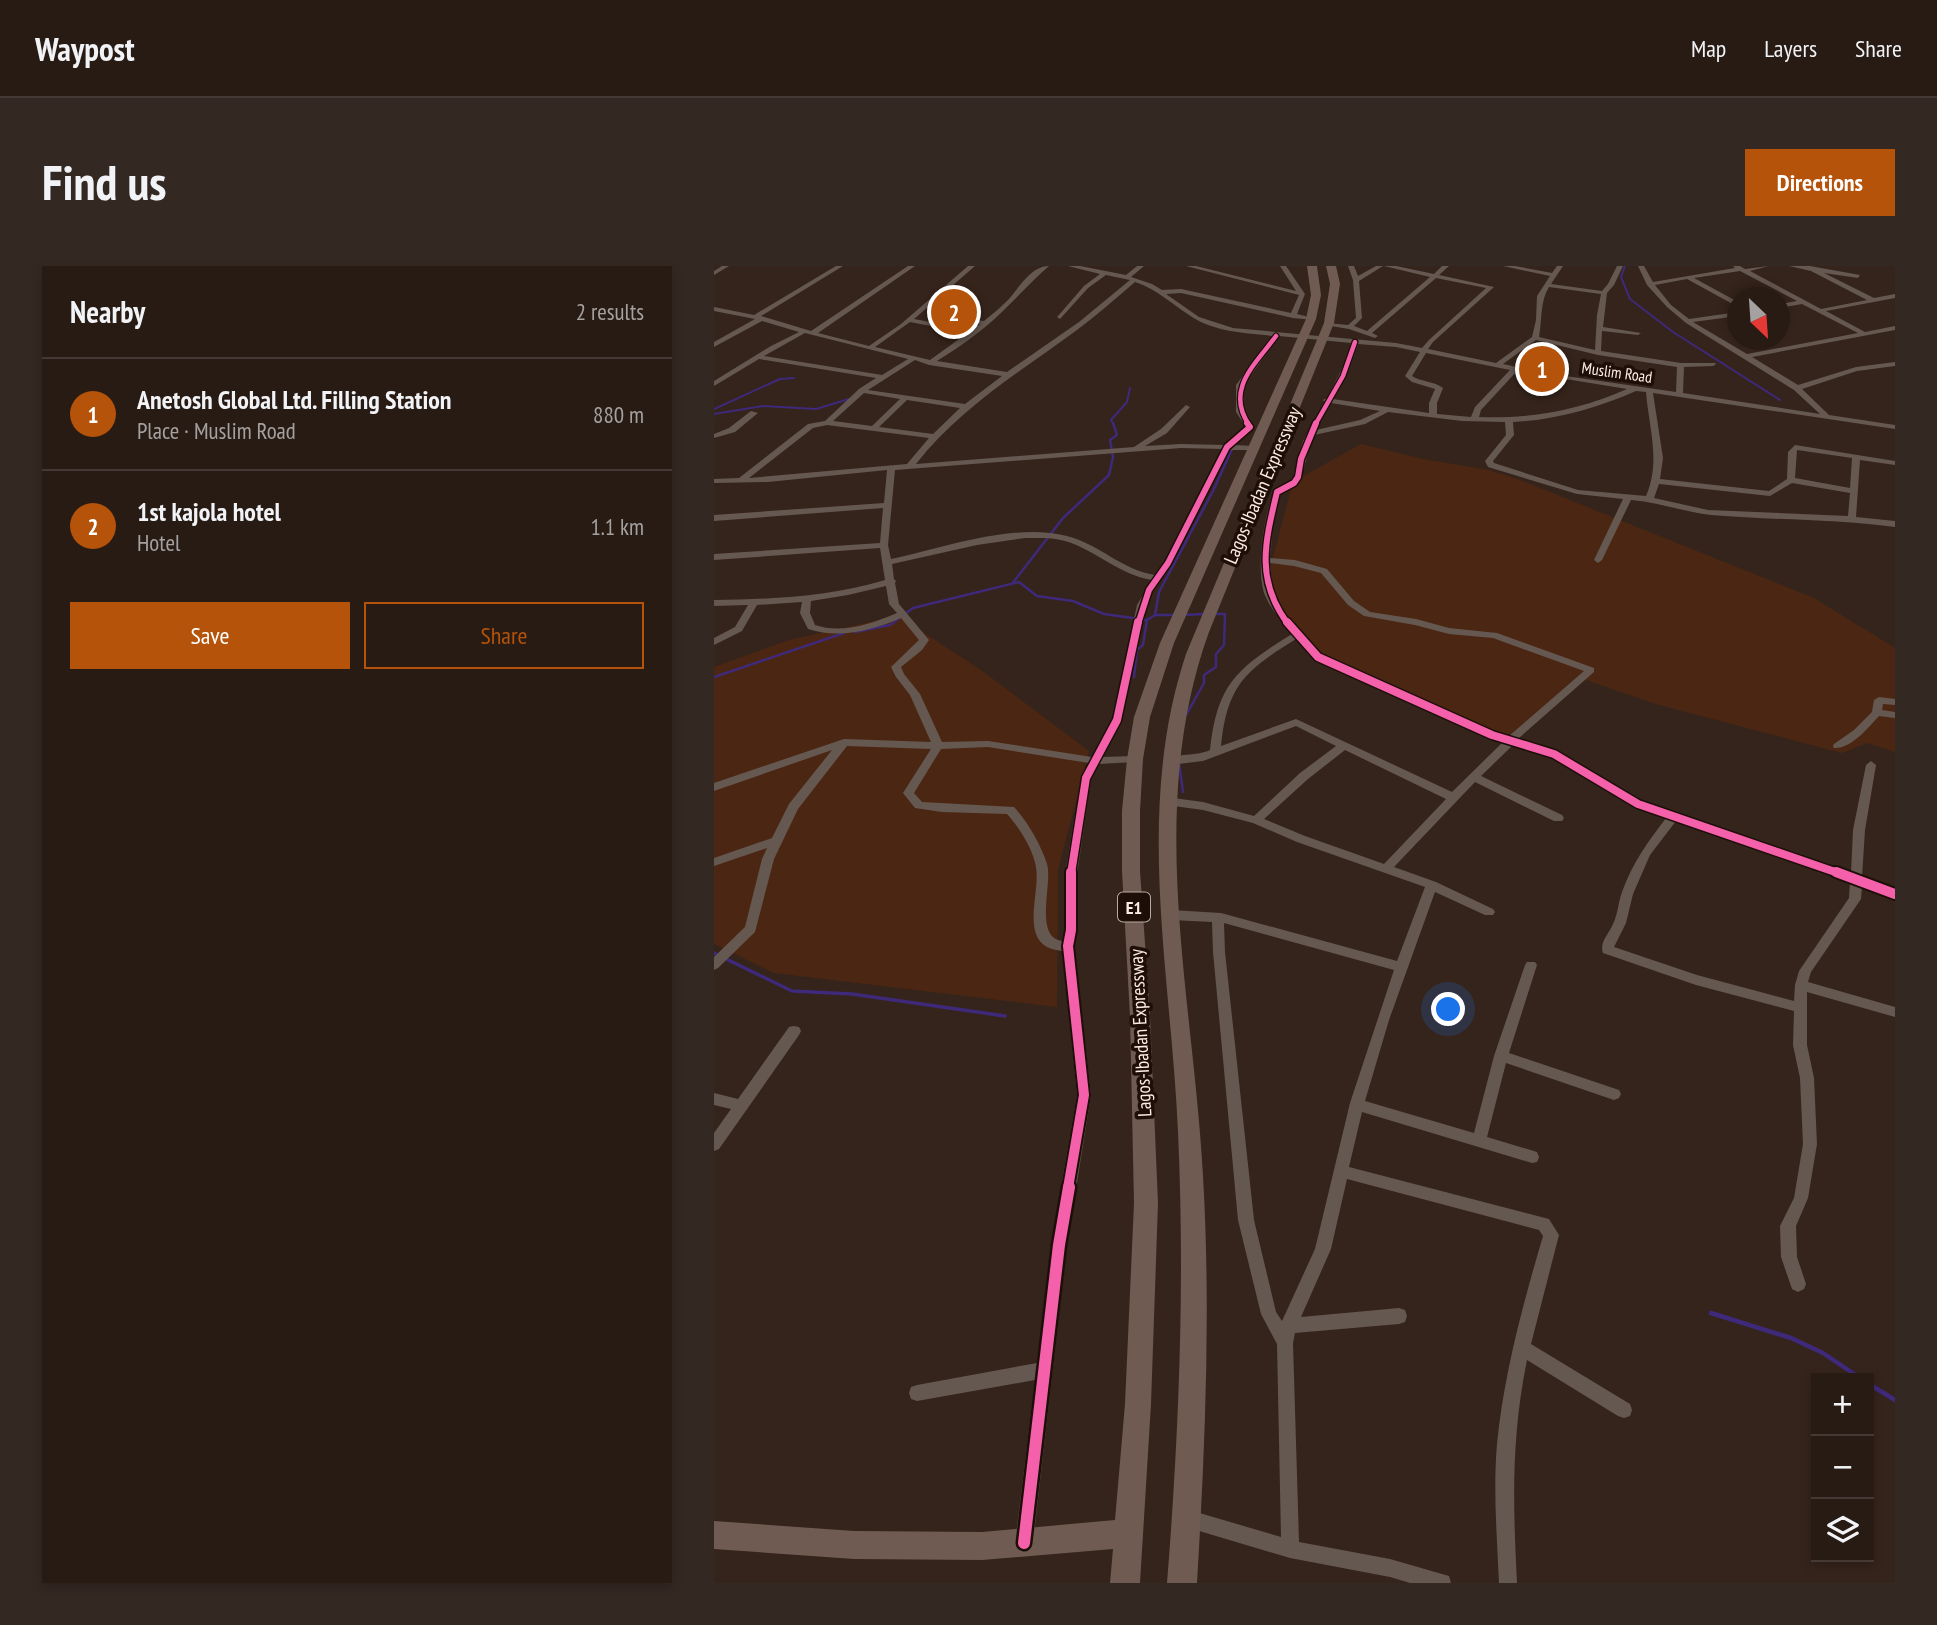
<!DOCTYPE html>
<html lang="en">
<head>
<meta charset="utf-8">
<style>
  :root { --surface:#281b14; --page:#342822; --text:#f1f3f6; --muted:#a5a1a0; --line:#443934; --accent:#b45309 }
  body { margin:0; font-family:"PT Sans Narrow",sans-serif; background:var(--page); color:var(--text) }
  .controls { position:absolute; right:21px; bottom:21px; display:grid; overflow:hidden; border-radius:0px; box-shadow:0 4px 10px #0003 }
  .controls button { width:63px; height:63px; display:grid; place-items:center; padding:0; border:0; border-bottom:2px solid var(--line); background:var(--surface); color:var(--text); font:35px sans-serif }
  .compass { position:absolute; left:1013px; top:21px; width:63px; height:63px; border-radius:50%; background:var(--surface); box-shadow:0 4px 10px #0003; rotate:155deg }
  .you { position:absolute; left:735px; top:744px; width:24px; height:24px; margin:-18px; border:5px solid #fff; border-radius:50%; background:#1a73e8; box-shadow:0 0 0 10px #1a73e833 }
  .badge { display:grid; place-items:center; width:46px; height:46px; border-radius:50%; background:var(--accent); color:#fff; font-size:23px; font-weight:700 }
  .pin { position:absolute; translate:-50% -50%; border:4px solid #fff; box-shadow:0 2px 7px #0006 }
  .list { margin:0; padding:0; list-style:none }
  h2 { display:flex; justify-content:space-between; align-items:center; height:91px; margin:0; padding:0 28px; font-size:30px }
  h2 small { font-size:23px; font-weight:400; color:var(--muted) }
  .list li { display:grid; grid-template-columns:46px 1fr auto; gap:21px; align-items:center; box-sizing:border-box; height:112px; padding:0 28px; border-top:2px solid var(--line) }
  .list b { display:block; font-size:26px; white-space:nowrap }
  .list p { margin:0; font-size:23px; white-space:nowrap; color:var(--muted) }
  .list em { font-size:23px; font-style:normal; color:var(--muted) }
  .actions { display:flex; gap:14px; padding:21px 28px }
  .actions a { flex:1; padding:16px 0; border:2px solid var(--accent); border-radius:0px; text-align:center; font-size:24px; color:var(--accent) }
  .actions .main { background:var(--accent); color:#fff }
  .icon { flex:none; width:38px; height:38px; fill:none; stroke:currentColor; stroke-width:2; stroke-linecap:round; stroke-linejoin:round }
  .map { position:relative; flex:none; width:1181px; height:1317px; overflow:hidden; border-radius:0px }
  header { display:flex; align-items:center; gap:42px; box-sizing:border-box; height:98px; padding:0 35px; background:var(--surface); border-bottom:2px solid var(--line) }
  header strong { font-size:33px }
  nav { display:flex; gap:38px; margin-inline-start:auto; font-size:24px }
  .intro { display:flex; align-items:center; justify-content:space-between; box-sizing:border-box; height:168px; padding:0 42px }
  h1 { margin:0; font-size:49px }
  .button { padding:18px 32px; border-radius:0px; background:var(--accent); color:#fff; font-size:24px; font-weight:700 }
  main { display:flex; gap:42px; padding:0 42px }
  aside { flex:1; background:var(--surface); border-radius:0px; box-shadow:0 4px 10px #0003 }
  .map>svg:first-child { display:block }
  .built { fill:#4b2713 }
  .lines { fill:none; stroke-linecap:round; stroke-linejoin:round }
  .stream-far3 { stroke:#3f297a; stroke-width:2 }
  .stream-far2 { stroke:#3f297a; stroke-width:2.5 }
  .stream-far1 { stroke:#3f297a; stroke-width:3.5 }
  .stream { stroke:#3f297a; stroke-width:4.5 }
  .minor { fill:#655851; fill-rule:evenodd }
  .highway { fill:#6f5b51; fill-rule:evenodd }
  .cycleway-far4-casing { stroke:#1d0f08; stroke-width:7 }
  .cycleway-far3-casing { stroke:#1d0f08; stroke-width:9 }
  .cycleway-far2-casing { stroke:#1d0f08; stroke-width:11 }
  .cycleway-far1-casing { stroke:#1d0f08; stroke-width:14 }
  .cycleway-casing { stroke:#1d0f08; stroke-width:17 }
  .cycleway-far4 { stroke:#f560ab; stroke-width:4.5 }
  .cycleway-far3 { stroke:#f560ab; stroke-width:6 }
  .cycleway-far2 { stroke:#f560ab; stroke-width:8 }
  .cycleway-far1 { stroke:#f560ab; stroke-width:10 }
  .cycleway { stroke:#f560ab; stroke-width:12 }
  .labels { text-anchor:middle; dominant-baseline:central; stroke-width:7; stroke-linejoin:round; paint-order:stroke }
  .far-street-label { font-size:16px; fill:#fdece3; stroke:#1d0f08 }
  .shield { fill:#1d0f08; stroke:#baaaa1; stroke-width:2 }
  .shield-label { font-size:18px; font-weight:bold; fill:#fdece3 }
  .street-label { font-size:19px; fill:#fdece3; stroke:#1d0f08 }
</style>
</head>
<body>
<header>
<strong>Waypost</strong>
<nav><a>Map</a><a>Layers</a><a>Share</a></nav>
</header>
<div class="intro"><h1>Find us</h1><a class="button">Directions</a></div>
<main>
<aside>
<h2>Nearby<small>2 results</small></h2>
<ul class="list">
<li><span class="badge">1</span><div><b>Anetosh Global Ltd. Filling Station</b><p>Place · Muslim Road</p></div><em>880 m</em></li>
<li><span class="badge">2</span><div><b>1st kajola hotel</b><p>Hotel</p></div><em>1.1 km</em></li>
</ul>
<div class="actions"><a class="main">Save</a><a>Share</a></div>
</aside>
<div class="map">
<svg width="1181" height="1317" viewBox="0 0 1181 1317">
  <rect width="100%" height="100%" fill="#35241b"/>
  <!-- built -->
  <g class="built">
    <path d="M 647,178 L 709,193 L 775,204 L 806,214 L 1100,332 L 1181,382 L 1181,486 L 1153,477 L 1128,487 L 942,438 L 863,411 L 794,471 L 597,384 L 552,318 L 579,216 Z"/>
    <path d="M 184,350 L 267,404 L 375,485 L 344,604 L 343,741 L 60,707 L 0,678 L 0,401 L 75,374 Z"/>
  </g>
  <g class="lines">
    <!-- stream-far3 -->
    <g class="stream-far3">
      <path d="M 911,0 L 907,11 L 916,33 L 959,66 L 1066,134"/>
      <path d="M 0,143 L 66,113 L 80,112"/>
      <path d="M 0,148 L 49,140 L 102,143 L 135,133"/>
      <path d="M 400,159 L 397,154 L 413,136 L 416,122"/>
    </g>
    <!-- stream-far2 -->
    <g class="stream-far2">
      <path d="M 298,318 L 349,252 L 395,209 L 399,191 L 396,174 L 403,169 L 399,157"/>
      <path d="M 441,349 L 445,326 L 499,225 L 518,183"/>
      <path d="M 468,349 L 492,348"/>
      <path d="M 141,366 L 176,359 L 199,342 L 305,316 L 323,330 L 359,335 L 390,348 L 433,354 L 441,349 L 461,349"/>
      <path d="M 0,411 L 130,367"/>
      <path d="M 420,411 L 423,384 L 429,379 L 433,354"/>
      <path d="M 472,449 L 490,417 L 490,409 L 502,401 L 502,388 L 510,379 L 511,348 L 500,348"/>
      <path d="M 465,497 L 469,526"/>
    </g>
    <!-- stream-far1 -->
    <path class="stream-far1" d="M 0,687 L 78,725 L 138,728 L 291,750"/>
    <!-- stream -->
    <g class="stream">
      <path d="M 997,1047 L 1077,1072 L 1109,1087 L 1146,1112"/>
      <path d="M 1155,1118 L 1181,1134"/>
    </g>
    <!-- minor -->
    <g class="minor">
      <path d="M 8,0 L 15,0 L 0,9 L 0,5 Z"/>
      <path d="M 122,0 L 129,0 L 47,50 L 97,65 L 194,0 L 201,0 L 104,67 L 155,80 L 187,58 L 254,0 L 261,0 L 200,53 L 227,58 L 250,53 L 270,55 C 277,49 285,43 292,36 C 304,24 316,0 335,0 C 321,12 309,25 296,38 C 275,60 249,79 223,95 L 293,106 L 365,56 L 416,14 L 392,9 L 374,22 L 346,53 L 343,51 L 344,50 L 370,20 L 386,8 L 354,0 L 366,0 L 412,9 L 423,0 L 430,0 L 417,11 L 438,18 L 448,24 L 467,23 L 577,47 L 585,29 L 472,0 L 482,0 L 582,25 L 566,0 L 572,0 L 591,28 L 583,48 L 599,52 L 599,54 L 579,52 L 467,27 L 452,28 L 485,51 L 519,62 L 682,77 L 708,82 L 715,74 L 772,22 L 722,12 L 658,67 L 664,70 L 661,72 L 635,63 L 611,59 L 614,57 L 634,59 L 642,52 L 639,14 L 634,0 L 640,0 L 644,10 L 662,0 L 669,0 L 645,15 L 648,52 L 640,60 L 653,65 L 716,11 L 670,0 L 682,0 L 720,8 L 728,0 L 735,0 L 725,9 L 780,21 L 719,76 L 714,83 L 782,97 L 818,71 L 822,54 L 823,30 L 836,10 L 789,0 L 801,0 L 838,7 L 843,0 L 849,0 L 837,18 L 888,25 L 894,18 L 903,0 L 909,0 L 900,19 L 893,27 L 889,61 L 927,67 L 924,69 L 888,65 L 887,85 L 967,97 L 1001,97 L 1002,98 L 999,100 L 970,101 L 969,127 L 1106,148 L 1080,124 L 972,57 L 953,41 L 933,19 L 924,0 L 930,0 L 939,16 L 1021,2 L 1019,0 L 1026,0 L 1031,3 L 1055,0 L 1036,5 L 1107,43 L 1153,34 L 1097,5 L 1075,0 L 1096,0 L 1146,9 L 1144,12 L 1110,7 L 1160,32 L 1181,28 L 1181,32 L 1112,45 L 1151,66 L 1181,60 L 1181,64 L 1038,91 L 1084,119 L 1142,101 L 1181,96 L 1181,100 L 1143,105 L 1088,123 L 1115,149 L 1181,159 L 1181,163 L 939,127 L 949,192 L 946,213 L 1055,225 L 1073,213 L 1074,186 L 1081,179 L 1181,195 L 1181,199 L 1146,194 L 1142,251 L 1181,255 L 1181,261 C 1120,253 1058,254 997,249 C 970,246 944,236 917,234 L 888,294 L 884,297 L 880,294 L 909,233 L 863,228 L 774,201 L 771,195 L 792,169 L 791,156 L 748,155 L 674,146 L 651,158 L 600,169 C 594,180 589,214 583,219 C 579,222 571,225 567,227 L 559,261 L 556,292 L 581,294 L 613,303 L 640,335 L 656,346 L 702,353 L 735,362 L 783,367 L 880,402 L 880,406 L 805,472 L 844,486 L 928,535 L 1137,607 L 1139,564 L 1152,499 L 1157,495 L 1162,499 L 1151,564 L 1148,611 L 1181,623 L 1181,632 L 1148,620 L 1147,633 L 1097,706 L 1094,716 L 1181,741 L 1181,751 L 1093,726 L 1093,779 L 1100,812 L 1103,878 L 1094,932 L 1082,960 L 1083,991 L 1092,1018 L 1090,1023 L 1084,1026 L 1078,1023 L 1067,991 L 1066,960 L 1080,932 L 1089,878 L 1086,812 L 1079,779 L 1080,745 L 982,719 L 889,687 C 885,676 895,668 899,658 C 904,648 904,637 908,626 C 919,596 933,577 952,552 L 920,541 L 836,490 L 800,478 L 767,510 L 848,549 L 850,552 L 848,555 L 840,555 L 761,516 L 680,601 L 722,616 L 779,643 L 781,646 L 779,649 L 771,649 L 721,626 L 675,754 L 651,835 L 760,867 L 780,790 L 811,699 L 813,696 L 821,696 L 823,699 L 795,787 L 905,824 L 907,828 L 905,832 L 900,834 L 792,797 L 773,871 L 823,886 L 825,891 L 823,896 L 818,897 L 648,846 L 635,901 L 835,953 L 845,969 L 817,1078 L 916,1138 L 918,1144 L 916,1150 L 910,1152 L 904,1150 L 813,1094 C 797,1173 799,1238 803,1317 L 785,1317 C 783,1271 779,1224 783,1178 C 790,1107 809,1038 829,970 L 825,964 L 633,913 L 617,983 L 587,1051 L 685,1042 L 691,1044 L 693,1050 L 691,1056 L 685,1058 L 581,1067 L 579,1077 L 585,1276 L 676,1293 L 728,1308 L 735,1310 L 737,1317 L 696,1317 L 676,1311 L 576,1292 L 472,1261 L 466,1258 L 463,1252 L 466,1246 L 472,1243 L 567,1271 L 563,1078 L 547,1048 L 524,954 L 499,686 L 498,656 L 457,654 L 451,649 L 457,644 L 507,647 L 683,695 L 711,621 L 583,576 L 539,557 L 489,544 L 452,539 L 446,535 L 452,531 L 489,536 L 540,550 L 586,507 L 622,480 L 582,460 L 489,495 L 456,499 L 451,495 C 462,486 482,491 496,484 C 503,418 523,402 578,368 C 568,356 556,342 550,327 C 542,300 550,250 560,224 L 577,215 L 580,211 L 583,193 L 589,175 L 611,136 L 609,134 L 613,132 L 633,93 L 637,77 L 565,70 L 530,119 L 530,146 L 540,161 L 520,179 L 540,180 L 544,182 L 540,184 L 516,184 L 458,297 L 439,324 L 433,339 L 408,454 L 388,491 L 421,490 L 426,493 L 421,496 L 385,498 L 377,512 L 363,609 L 363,664 L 360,680 L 377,829 L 353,979 L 319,1277 L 316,1283 L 310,1286 L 304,1283 L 301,1277 L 321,1114 L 203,1135 L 197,1133 L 195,1127 L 197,1121 L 203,1119 L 323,1097 L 337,979 L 363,829 L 348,685 C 302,681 327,629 322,601 C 319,583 305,561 293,548 L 228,546 L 201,542 L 189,527 L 217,483 L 133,480 L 84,543 L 60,593 L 41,666 L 4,702 L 0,704 L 0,691 L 31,661 L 48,593 L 53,582 L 0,600 L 0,592 L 58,572 L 75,538 L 118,484 L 0,525 L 0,517 L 130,473 L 217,476 L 196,429 L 182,411 L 177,401 L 205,374 L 187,352 C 157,365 125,373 94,363 L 86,347 L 88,336 L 43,339 L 28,365 L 0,379 L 0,372 L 21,361 L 34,339 L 0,340 L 0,334 C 58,333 115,331 171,314 L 166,282 L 0,294 L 0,288 L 166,277 L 169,242 L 0,255 L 0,249 L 170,237 L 173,204 L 54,216 L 0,217 L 0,213 L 25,212 L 94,158 L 111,155 L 145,123 L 162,112 L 45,93 L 0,120 L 0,115 L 57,80 L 85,66 L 48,55 L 0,81 L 0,76 L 41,53 L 0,45 L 0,41 L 40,49 ZM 1026,5 L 1083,35 L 1066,38 L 1066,42 L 1088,38 L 1144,67 L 1033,88 L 979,56 L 1024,50 L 1024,46 L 975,53 L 957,39 L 941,19 L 973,13 L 1024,41 L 1024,36 L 980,12 ZM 421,16 C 443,23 459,39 478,51 C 501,66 532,67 559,70 L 522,119 L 522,146 L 532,161 L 511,179 L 467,178 L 431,180 L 453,167 L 476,141 L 472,139 L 447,163 L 420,181 L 202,198 C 247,141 306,106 363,64 C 383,49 402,32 421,16 ZM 835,21 L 887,28 L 883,49 L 881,84 L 825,71 C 828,54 826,35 835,21 ZM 196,56 L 227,62 L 250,57 L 266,58 L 216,94 L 161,81 ZM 91,67 L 194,93 L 168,109 L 50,90 ZM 822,74 L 884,89 L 963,101 L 962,126 L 831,107 L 789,98 ZM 644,78 L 682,81 L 706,86 L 691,110 L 698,116 L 721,123 L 715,137 L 715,147 L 619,133 L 632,110 ZM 712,87 L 796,104 L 761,141 L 757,151 L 723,148 L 723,137 L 729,122 C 720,115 707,116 698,110 ZM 201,94 L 215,99 L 288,110 L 251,138 L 154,124 ZM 803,105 L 913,123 C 866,144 817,153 765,151 L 767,144 ZM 922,125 L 932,126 C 935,163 947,195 932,230 L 864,224 L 780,197 L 779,195 L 800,169 L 799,156 C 842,154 883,142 922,125 ZM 150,127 L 186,133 L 158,160 L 119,155 ZM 193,134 L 246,142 L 219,168 L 165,161 ZM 617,137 L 666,145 L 646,154 L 602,164 ZM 113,159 L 215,172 L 193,198 L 35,212 L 99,162 ZM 467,182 L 508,183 L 450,297 L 441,309 C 408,304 385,278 353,270 C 299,256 229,282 177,293 L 174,279 L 181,204 ZM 1083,184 L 1138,192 L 1136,222 L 1081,212 ZM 1078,217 L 1136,227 L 1134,250 L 994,244 L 940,232 L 945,218 L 1056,230 ZM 311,272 C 324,272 338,271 351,275 C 382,284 405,309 438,314 L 423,339 L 398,454 L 378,491 L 274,475 L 228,476 L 206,428 L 190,408 L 187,401 L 208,384 L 215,374 L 185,338 L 181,317 L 182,315 L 180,313 L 178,298 L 263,279 ZM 556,297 L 580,300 L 607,307 L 634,339 L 650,350 L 701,359 L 735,368 L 779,372 L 870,405 L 795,470 L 781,466 L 607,389 L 583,363 L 565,339 L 559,324 ZM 172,320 L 175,338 L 183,347 C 157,358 128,368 101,359 L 96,347 L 97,335 L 134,329 ZM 582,373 L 601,393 L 774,471 L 790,475 L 738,526 L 582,453 L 507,480 C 513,419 532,404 582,373 ZM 274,481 L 375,497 L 367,512 L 351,609 L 351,664 L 349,675 C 319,673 339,617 333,598 C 327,579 314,556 300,541 L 208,536 L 200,527 L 227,483 ZM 631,484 L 732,533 L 670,598 L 591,570 L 550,553 L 594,513 ZM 962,555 L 1136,616 L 1135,632 L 1085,705 L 1081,719 L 1080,735 L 983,709 L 900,681 L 912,657 L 919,628 L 936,589 ZM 510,657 L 680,704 L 636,837 L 601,983 L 568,1055 L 562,1046 L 540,954 L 511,686 Z"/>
      <path d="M 37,145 L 44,147 L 21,166 L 0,172 L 0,168 L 15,162 Z"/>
      <path d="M 1165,431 L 1181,433 L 1181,439 L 1169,438 L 1168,444 L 1181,446 L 1181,452 L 1165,450 C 1154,462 1137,483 1120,482 L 1119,480 L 1120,478 L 1140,464 L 1158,446 L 1160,434 Z"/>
      <path d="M 80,760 L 85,761 L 87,765 L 85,769 L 5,883 L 0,885 L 0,867 L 17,843 L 0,839 L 0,827 L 24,833 L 75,761 Z"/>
    </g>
    <!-- highway -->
    <g class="highway">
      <path d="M 593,0 L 603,0 L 607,29 L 602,53 L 460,377 L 436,451 L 429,493 L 426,545 L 426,605 L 436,750 L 444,937 L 437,1138 L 426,1317 L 396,1317 L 399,1283 L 268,1294 L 140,1293 L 0,1283 L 0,1255 L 140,1265 L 268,1266 L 401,1254 L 411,1138 L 420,937 L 416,750 L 408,605 L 408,545 L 413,493 L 420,451 L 446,377 L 592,53 L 597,29 Z"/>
      <path d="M 612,0 L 622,0 L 626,18 L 620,57 L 495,366 C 431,543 479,728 489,910 C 497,1046 491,1182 483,1317 L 453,1317 C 465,1167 471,1017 464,866 C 457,706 420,545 472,388 L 610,57 L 616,18 Z"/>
    </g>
    <!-- cycleway-far4 casing -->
    <g class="cycleway-far4-casing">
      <g id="cycleway-far4">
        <path d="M 535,159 C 511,123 541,99 562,70"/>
        <path d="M 601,159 L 629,110 L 641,76"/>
      </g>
    </g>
    <!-- cycleway-far3 casing -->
    <g class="cycleway-far3-casing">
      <g id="cycleway-far3">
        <path d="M 424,358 L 435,324 L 454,297 L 513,181 L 536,161 L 533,157"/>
        <path d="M 574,358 C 541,314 551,276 563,226 L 580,217 L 584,211 L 587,193 L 602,157"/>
      </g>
    </g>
    <!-- cycleway-far2 casing -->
    <g class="cycleway-far2-casing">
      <g id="cycleway-far2">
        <path d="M 573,356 L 604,391 L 778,469 L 840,488 L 924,538 L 1127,608"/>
        <path d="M 357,608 L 372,512 L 403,454 L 424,356"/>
      </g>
    </g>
    <!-- cycleway-far1 casing -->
    <g class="cycleway-far1-casing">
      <g id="cycleway-far1">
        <path d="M 1122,606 L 1181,628"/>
        <path d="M 354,922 L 370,829 L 354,680 L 357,664 L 357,606"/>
      </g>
    </g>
    <!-- cycleway casing -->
    <g class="cycleway-casing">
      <path id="cycleway" d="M 310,1277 L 345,979 L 355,921"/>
    </g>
    <!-- cycleway-far4 -->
    <use href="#cycleway-far4" class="cycleway-far4"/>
    <!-- cycleway-far3 -->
    <use href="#cycleway-far3" class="cycleway-far3"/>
    <!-- cycleway-far2 -->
    <use href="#cycleway-far2" class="cycleway-far2"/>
    <!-- cycleway-far1 -->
    <use href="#cycleway-far1" class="cycleway-far1"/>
    <!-- cycleway -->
    <use href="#cycleway" class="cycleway"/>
  </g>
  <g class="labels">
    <!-- far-street labels -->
    <g class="far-street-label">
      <text transform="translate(903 106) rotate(8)">Muslim Road</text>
    </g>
    <!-- shield labels -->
    <rect class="shield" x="404" y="626.5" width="32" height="29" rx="5"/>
    <g class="shield-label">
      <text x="420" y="641">E1</text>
    </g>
    <!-- street labels -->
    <g class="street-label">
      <text transform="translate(548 219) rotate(-67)">Lagos-Ibadan Expressway</text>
      <text transform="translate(426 767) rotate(-93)">Lagos-Ibadan Expressway</text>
    </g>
  </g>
</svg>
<div class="controls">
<button>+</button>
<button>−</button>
<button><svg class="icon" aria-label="layers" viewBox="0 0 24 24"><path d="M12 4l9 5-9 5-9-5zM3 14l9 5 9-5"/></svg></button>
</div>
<svg class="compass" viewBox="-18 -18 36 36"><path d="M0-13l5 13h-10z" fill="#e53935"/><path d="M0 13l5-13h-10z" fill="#a5a1a0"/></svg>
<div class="you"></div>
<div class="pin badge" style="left:828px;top:103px">1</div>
<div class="pin badge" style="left:240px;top:46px">2</div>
</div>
</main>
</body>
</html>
